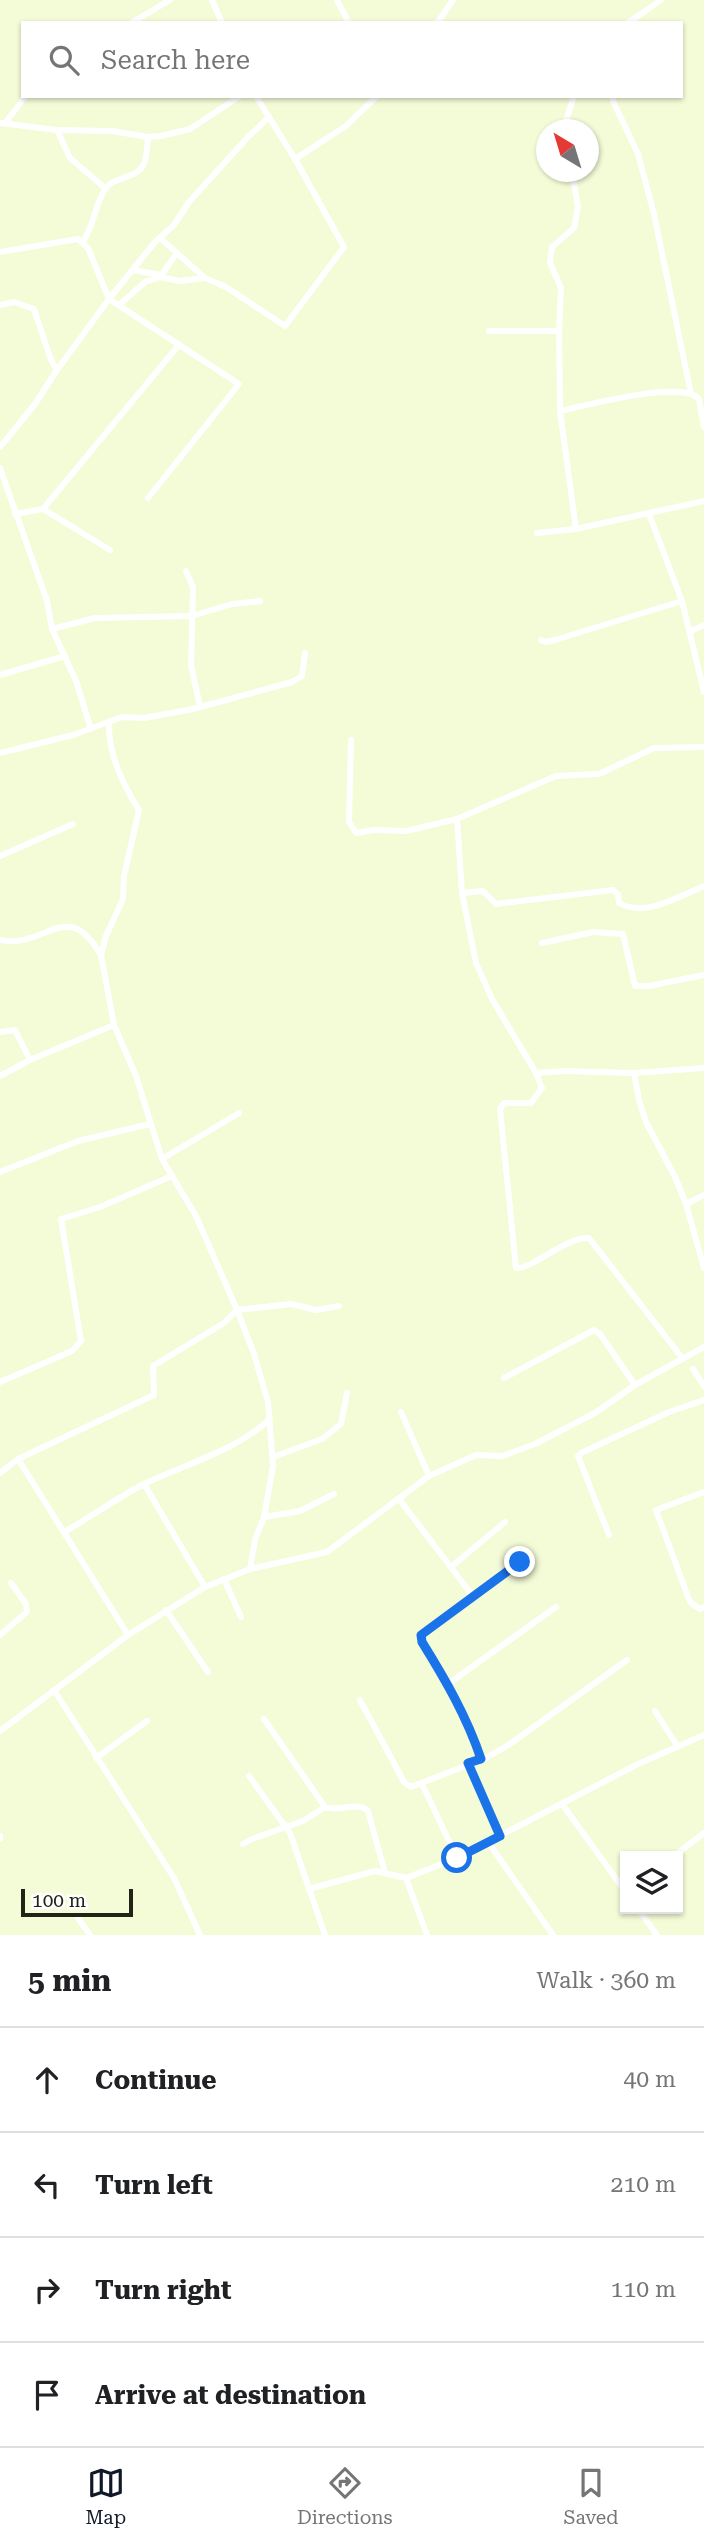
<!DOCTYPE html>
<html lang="en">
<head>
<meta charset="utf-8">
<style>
  :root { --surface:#fff; --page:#f2f2f2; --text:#202124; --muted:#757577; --line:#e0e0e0; --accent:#111827 }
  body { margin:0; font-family:"Roboto Serif",serif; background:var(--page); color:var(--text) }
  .controls { position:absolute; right:21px; bottom:21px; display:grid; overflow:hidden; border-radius:0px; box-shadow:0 2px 5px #0004 }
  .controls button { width:63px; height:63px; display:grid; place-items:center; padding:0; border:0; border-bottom:2px solid var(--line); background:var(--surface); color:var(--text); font:35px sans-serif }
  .compass { position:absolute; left:536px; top:119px; width:63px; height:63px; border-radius:50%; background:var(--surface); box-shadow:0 2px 5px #0004; rotate:322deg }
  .scale { position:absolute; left:21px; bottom:18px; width:112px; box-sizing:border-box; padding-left:7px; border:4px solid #212316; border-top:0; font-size:19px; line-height:24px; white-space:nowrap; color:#212316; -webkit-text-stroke:5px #fff; paint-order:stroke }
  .stop { position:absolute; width:21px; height:21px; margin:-16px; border:5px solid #1a73e8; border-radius:50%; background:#fff }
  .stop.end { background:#1a73e8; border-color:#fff; box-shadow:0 2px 7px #0008 }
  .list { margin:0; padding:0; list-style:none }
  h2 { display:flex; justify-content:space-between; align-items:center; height:91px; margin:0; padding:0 28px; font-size:30px }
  h2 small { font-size:23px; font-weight:400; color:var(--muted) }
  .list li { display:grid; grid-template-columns:46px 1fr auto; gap:21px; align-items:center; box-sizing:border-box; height:105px; padding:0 28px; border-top:2px solid var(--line) }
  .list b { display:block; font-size:26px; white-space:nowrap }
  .list em { font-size:23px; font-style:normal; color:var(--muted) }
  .icon { flex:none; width:38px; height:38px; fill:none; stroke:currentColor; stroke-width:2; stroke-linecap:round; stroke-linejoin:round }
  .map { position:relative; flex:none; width:704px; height:1935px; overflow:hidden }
  .search { position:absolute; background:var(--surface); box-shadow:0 2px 5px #0004; left:21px; right:21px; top:21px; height:77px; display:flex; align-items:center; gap:18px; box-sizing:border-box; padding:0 24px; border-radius:0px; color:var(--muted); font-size:26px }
  .sheet { height:511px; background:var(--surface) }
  nav { display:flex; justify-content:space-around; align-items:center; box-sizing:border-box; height:98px; border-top:2px solid var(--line); background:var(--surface); font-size:19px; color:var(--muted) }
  nav a { display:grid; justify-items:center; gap:4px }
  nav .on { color:var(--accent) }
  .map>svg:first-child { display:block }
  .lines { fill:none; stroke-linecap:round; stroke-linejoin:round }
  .minor { stroke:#fff; stroke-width:6 }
  .route { stroke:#1a73e8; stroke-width:9 }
</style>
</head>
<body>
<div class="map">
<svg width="704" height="1935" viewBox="0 0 704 1935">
  <rect width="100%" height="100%" fill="#f4fbd7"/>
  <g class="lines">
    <!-- minor -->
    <g class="minor">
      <path d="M 212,0 L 222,23"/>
      <path d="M 337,0 L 349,23"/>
      <path d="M 131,23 L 170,0"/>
      <path d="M 437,23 L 453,0"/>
      <path d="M 628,23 L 661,0"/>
      <path d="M 613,96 L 613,101 L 638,154 L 654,214 L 691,394"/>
      <path d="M 0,123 L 57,130 L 112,131 L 148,137 L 161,136 L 190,129 L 240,96"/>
      <path d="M 5,123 L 26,96"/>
      <path d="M 57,130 L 70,158 L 105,188"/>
      <path d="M 563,130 L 574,96"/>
      <path d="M 295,159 L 346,126 L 377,96"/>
      <path d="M 572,172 L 578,207 L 574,228 L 552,247 L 550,263 L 561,288 L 559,331 L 560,411 L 576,529"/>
      <path d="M 160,238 L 205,278"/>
      <path d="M 83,242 C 93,226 95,207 104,191 C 112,175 137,180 144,164 C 147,156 147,146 148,137"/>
      <path d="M 0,252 L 78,239 L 88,248 L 109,299 L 239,384 L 148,498"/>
      <path d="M 133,270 L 161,275"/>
      <path d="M 160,277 L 177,253"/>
      <path d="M 0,305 L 14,302 L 34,309 L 51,360 L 57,370"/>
      <path d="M 119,305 L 145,282 L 160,277 L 180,281 L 205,278 L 226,287 L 285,326 L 344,247 L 295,159 L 256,96"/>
      <path d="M 489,331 L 559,331"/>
      <path d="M 560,411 C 585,406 682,379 699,399 L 704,427"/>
      <path d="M 0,447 L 35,404 L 57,370 L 109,299 L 155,242 L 174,225 L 189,202 L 248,137 L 269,117"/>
      <path d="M 0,468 L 47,601 L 52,629 L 76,681 L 91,729"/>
      <path d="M 15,514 L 43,509"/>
      <path d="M 649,514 L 682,601 L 704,692"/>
      <path d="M 537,533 L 576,529 L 704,501"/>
      <path d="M 110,550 L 43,509 L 178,346"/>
      <path d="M 186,571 L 193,587 L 191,665 L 200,707"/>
      <path d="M 52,629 L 95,618 L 192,616 L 232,604 L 260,601"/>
      <path d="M 691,631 L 704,625"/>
      <path d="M 541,640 L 546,642 L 555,640 L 682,601"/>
      <path d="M 0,675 L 65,656"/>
      <path d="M 109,722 C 108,752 123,785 139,810 L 124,876 L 123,899 L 106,936 L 101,955 L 114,1025 L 136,1076 L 162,1159 L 196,1216 L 237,1310 L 254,1354 L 268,1402 L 273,1466 L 264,1517 L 255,1540 L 250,1569"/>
      <path d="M 351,740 L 349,822 L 356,833 L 374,830 L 406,831 L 457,819 L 556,776 L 599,774 L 654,748 L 704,747"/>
      <path d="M 0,753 L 73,735 L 122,717 L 144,718 L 193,709 L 292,682 L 302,676 L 305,653"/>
      <path d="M 457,819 L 462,893 L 476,963 L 492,999 L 536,1073 L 542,1088 L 531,1103 L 504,1103 L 500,1109 L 516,1268 C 533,1269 567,1236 589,1238 L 683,1359"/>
      <path d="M 0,856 L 73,824"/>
      <path d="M 462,893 L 483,891 L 496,904 L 613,890 L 618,894 L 619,903 C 645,918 680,896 704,886"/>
      <path d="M 0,940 C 48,949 66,896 101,955"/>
      <path d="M 542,943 L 593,932 L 623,934 L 635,986 L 649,986 L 704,975"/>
      <path d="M 0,1032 L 15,1030 L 30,1060"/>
      <path d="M 536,1073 L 565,1071 L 634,1073 L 704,1068"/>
      <path d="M 634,1073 L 639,1100 L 646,1122 L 675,1177 L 686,1204 L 704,1268"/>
      <path d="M 0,1076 L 30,1060 L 114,1025"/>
      <path d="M 162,1159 L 239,1113"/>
      <path d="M 0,1172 L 78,1141 L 150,1124"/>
      <path d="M 686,1204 L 704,1195"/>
      <path d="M 693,1369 L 704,1386"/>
      <path d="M 504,1378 L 594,1330 L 600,1334 L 635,1385"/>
      <path d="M 0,1382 L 72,1351 L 81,1341 L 61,1219 L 100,1207 L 172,1176"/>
      <path d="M 401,1412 L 429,1476"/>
      <path d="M 273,1457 L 322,1439 L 341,1424 L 347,1393"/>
      <path d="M 18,1459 L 128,1635"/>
      <path d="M 0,1473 L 18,1459 L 154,1395 L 153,1366 L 224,1323 L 237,1310 L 291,1304 L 316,1310 L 339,1306"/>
      <path d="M 144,1484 L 205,1587"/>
      <path d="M 704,1492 L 656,1510 L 688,1597 L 691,1603 L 700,1609 L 704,1607"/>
      <path d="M 399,1499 L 472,1595 L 468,1602 L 421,1635 L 422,1642 L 448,1684 L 481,1759"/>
      <path d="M 264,1517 L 300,1511 L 334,1494"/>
      <path d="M 64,1532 C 91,1517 117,1498 144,1484 C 187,1463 234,1452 270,1419"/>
      <path d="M 609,1535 L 578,1456 L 581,1453 L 669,1412 L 704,1400"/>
      <path d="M 451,1567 L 505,1522"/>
      <path d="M 224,1579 L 241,1617"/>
      <path d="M 472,1597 L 520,1562"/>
      <path d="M 166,1610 L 208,1672"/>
      <path d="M 0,1635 L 27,1612 L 26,1604 L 11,1583"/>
      <path d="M 448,1684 L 556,1607"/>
      <path d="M 54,1690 L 174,1878 L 200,1935"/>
      <path d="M 360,1700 L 404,1782 L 411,1787 L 486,1758 L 510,1744 L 627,1660"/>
      <path d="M 655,1711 L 678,1747"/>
      <path d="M 264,1719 L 325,1807 C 340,1813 356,1800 368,1811 L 385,1873"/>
      <path d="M 0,1731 L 128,1635 L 205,1587 L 250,1569 L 327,1552 L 429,1476 L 476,1455 L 502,1456 L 535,1444 L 595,1413 L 635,1385 L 704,1347"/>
      <path d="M 96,1758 L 147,1721"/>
      <path d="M 468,1764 L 500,1836"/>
      <path d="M 249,1776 L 290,1833 L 325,1935"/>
      <path d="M 422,1784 L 457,1858"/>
      <path d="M 562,1804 L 625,1891"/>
      <path d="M 0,1836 L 0,1839"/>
      <path d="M 488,1842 L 553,1935"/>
      <path d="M 243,1844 L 252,1839 L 303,1821 L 325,1807"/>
      <path d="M 674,1856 L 704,1833"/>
      <path d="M 309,1889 L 375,1871 L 406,1878"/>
      <path d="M 638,1909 L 657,1935"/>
      <path d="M 78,1918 L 90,1935"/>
      <path d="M 427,1935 L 406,1878 L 457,1858 L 636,1765 L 704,1735"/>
    </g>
  </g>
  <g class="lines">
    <!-- route -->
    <path class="route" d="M 457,1858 L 500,1836 L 468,1763 L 481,1759 C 467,1717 445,1679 422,1642 L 421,1635 L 520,1562"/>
  </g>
</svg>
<div class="controls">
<button><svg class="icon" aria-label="layers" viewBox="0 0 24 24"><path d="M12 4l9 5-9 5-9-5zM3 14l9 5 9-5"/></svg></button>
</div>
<svg class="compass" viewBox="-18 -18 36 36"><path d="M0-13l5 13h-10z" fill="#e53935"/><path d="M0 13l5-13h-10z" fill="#757577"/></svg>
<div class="scale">100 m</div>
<div class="stop" style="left:457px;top:1858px"></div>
<div class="stop end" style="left:520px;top:1562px"></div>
<div class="search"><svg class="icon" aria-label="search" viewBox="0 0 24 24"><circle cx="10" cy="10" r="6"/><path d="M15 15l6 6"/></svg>Search here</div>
</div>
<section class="sheet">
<h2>5 min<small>Walk · 360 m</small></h2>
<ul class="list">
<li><svg class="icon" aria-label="ahead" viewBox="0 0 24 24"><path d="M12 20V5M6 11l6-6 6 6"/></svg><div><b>Continue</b></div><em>40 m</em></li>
<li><svg class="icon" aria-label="left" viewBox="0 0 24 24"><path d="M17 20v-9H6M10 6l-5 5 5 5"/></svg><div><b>Turn left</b></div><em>210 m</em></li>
<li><svg class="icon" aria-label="right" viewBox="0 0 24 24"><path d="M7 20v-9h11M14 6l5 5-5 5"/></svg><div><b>Turn right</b></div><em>110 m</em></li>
<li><svg class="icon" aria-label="arrive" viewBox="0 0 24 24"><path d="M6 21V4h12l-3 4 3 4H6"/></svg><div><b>Arrive at destination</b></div></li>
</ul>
</section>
<nav>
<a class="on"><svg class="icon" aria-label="map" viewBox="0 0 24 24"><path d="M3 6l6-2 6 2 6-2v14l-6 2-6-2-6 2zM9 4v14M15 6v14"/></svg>Map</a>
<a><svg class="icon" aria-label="directions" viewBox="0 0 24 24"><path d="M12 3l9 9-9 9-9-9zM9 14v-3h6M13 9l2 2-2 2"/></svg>Directions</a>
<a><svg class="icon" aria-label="saved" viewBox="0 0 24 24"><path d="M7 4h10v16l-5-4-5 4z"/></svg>Saved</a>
</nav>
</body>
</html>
